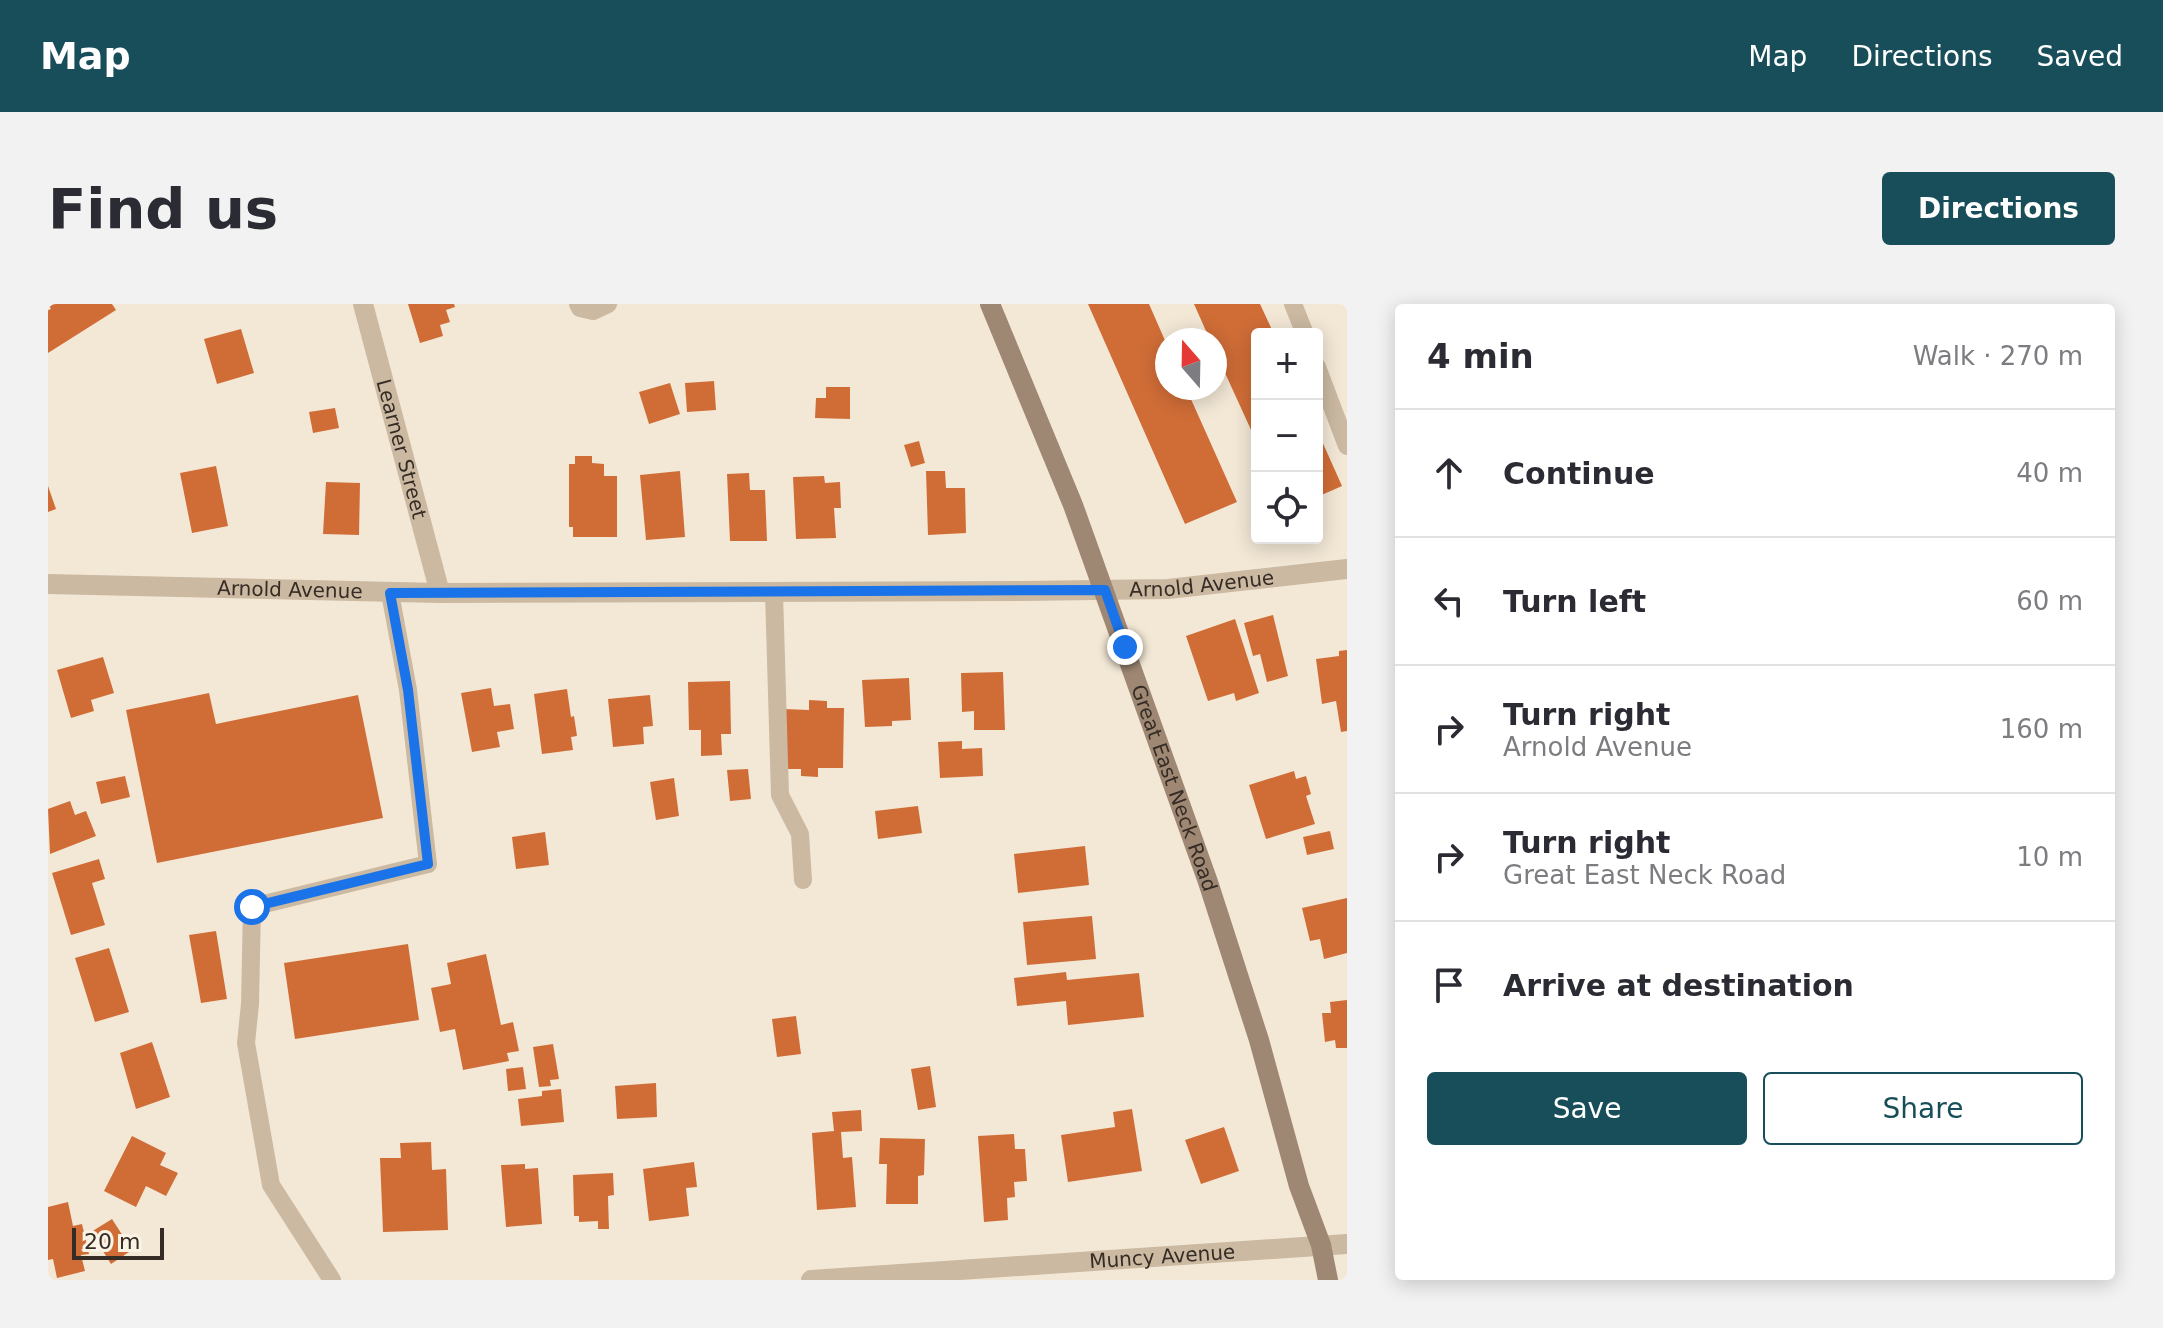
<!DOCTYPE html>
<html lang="en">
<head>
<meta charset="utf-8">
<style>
  :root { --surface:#fff; --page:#f2f2f3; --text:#2b2b33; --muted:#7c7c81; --line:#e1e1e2; --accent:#184e59 }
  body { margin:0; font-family:"DejaVu Sans",sans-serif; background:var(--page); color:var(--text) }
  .controls { position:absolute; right:24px; top:24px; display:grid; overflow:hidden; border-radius:8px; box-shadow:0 4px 20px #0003 }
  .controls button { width:72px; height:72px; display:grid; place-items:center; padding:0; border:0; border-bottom:2px solid var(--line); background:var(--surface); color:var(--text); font:40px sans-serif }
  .compass { position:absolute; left:1107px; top:24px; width:72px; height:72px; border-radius:50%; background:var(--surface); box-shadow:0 4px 20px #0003; rotate:340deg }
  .scale { position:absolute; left:24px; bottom:20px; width:92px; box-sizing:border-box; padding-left:8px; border:4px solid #352c25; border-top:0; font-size:22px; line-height:28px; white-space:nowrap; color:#352c25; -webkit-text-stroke:6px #faf2e3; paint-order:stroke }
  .stop { position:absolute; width:24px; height:24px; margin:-18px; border:6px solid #1a73e8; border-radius:50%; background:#fff }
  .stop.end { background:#1a73e8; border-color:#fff; box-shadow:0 2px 8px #0008 }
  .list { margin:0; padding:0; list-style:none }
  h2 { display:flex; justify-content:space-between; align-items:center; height:104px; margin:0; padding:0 32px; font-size:34px }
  h2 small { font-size:26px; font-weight:400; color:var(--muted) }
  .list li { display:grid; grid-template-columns:52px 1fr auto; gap:24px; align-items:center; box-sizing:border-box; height:128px; padding:0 32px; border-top:2px solid var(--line) }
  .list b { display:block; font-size:30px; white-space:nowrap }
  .list p { margin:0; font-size:26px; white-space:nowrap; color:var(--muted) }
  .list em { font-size:26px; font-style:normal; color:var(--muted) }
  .actions { display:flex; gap:16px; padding:24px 32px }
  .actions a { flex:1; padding:18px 0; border:2px solid var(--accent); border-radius:8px; text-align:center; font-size:28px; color:var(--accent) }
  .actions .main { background:var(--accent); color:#fff }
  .icon { flex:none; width:44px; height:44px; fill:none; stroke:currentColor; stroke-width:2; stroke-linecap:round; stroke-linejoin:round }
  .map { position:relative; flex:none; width:1299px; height:976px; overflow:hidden; border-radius:8px }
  header { display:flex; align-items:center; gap:48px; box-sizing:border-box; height:112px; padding:0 40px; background:var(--accent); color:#fff }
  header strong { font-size:38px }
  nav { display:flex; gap:44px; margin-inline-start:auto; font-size:28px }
  .intro { display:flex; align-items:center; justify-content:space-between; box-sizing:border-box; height:192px; padding:0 48px }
  h1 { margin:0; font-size:56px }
  .button { padding:20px 36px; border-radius:8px; background:var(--accent); color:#fff; font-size:28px; font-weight:700 }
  main { display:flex; gap:48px; padding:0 48px }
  aside { flex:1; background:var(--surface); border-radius:8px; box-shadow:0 4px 20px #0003 }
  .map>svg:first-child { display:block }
  .building { fill:#d06d37 }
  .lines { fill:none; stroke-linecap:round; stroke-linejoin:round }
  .service { stroke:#cbb9a2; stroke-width:18 }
  .minor { stroke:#cbb9a2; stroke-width:20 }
  .tertiary { stroke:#cbb9a2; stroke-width:20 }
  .secondary { stroke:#9f8873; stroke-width:20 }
  .route { stroke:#1a73e8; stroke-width:10 }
  .labels { text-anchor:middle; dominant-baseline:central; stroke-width:6; stroke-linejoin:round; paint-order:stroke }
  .street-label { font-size:20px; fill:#352c25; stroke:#faf2e3 }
</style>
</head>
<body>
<header>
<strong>Map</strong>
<nav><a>Map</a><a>Directions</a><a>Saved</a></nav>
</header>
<div class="intro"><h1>Find us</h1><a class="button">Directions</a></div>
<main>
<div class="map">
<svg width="1299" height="976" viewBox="0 0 1299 976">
  <rect width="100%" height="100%" fill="#f3e8d6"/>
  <!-- building -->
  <g class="building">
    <path d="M 0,0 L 64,0 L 68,6 L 0,49 L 0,6 L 3,5 Z"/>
    <path d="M 360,0 L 406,0 L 407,3 L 398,6 L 402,18 L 392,21 L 395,32 L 372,39 Z"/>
    <path d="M 1040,0 L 1101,0 L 1119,41 L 1119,84 L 1138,84 L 1189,198 L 1137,220 Z"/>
    <path d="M 1146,0 L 1212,0 L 1226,30 L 1209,30 L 1209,139 L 1167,47 L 1167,36 L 1162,36 Z"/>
    <path d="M 193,25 L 206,69 L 169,80 L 156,35 Z"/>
    <path d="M 666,77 L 668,106 L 639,108 L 637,79 Z"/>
    <path d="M 622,79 L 632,110 L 601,120 L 591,88 Z"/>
    <path d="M 778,83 L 802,83 L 802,115 L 767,114 L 768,94 L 778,94 Z"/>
    <path d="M 287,104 L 291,124 L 265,129 L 261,108 Z"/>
    <path d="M 1269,126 L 1294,182 L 1269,193 Z"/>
    <path d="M 871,137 L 877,159 L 863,163 L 856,141 Z"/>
    <path d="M 527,152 L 544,152 L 544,159 L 556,160 L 556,172 L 569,172 L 569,233 L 525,233 L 525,223 L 521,223 L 521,160 L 527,160 Z"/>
    <path d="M 168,162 L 180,222 L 144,229 L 132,169 Z"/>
    <path d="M 632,167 L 637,233 L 598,236 L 592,171 Z"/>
    <path d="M 878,167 L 897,167 L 898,184 L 917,184 L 918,229 L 880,231 Z"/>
    <path d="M 701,169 L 702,186 L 717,186 L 719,237 L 682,237 L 679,170 Z"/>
    <path d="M 776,172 L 777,179 L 792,178 L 793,204 L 786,204 L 788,234 L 748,235 L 745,173 Z"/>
    <path d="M 278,178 L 312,179 L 311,231 L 275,230 Z"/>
    <path d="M 0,182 L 8,205 L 0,208 Z"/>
    <path d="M 1225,311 L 1240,372 L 1219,378 L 1212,350 L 1205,352 L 1196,319 Z"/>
    <path d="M 1187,315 L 1211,389 L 1188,397 L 1186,389 L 1160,397 L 1138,332 Z"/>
    <path d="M 1299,346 L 1299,427 L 1293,428 L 1288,397 L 1274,400 L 1268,355 L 1291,352 L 1291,347 Z"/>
    <path d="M 55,353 L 66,389 L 43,396 L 46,407 L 23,414 L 9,366 Z"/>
    <path d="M 955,368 L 957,426 L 926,426 L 926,407 L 914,408 L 913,369 Z"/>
    <path d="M 861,374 L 863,416 L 844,417 L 844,422 L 817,423 L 814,376 Z"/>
    <path d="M 682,377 L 683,430 L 673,430 L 674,451 L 653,452 L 653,426 L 641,426 L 640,378 Z"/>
    <path d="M 443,384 L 446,402 L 462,400 L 466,425 L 449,428 L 452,443 L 424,448 L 413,389 Z"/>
    <path d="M 519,385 L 523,413 L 526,412 L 529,432 L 523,433 L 525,446 L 494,450 L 486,390 Z"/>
    <path d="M 161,389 L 168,420 L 310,391 L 335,514 L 109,559 L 78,406 Z"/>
    <path d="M 602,391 L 605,422 L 595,423 L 596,440 L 565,443 L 560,395 Z"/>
    <path d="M 761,396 L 779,397 L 779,404 L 796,404 L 795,464 L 770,464 L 770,473 L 753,472 L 753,465 L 735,465 L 736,405 L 761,406 Z"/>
    <path d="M 914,437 L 914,445 L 934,444 L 935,472 L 892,474 L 890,438 Z"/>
    <path d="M 700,465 L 703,495 L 682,497 L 679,466 Z"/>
    <path d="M 1246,467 L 1248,475 L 1258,472 L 1263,490 L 1258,492 L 1267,520 L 1218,535 L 1201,481 Z"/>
    <path d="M 77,472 L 82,493 L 53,500 L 48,478 Z"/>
    <path d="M 626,474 L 631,512 L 608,516 L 602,478 Z"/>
    <path d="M 22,497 L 27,511 L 38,507 L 48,532 L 2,550 L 0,505 Z"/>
    <path d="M 870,502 L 874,529 L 830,535 L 827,507 Z"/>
    <path d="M 1282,527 L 1286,545 L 1259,551 L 1255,533 Z"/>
    <path d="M 497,528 L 501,561 L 468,565 L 464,533 Z"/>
    <path d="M 1037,542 L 1041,581 L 970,589 L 966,550 Z"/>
    <path d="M 51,555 L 57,575 L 44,579 L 57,621 L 23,631 L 4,569 Z"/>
    <path d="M 1299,594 L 1299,649 L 1276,655 L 1272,635 L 1262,637 L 1254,604 Z"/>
    <path d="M 1044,612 L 1048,655 L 979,661 L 975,618 Z"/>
    <path d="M 168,627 L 179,695 L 153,699 L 141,631 Z"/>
    <path d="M 360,640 L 371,716 L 247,735 L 236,659 Z"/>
    <path d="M 61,644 L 81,708 L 47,718 L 27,654 Z"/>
    <path d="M 438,650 L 453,721 L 465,718 L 471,747 L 459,749 L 461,757 L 415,766 L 407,725 L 392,728 L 383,684 L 403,680 L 399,659 Z"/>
    <path d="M 1018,668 L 1019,676 L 1091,669 L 1096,713 L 1020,721 L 1018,697 L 969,702 L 966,674 Z"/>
    <path d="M 1299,696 L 1299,744 L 1288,744 L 1287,736 L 1277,738 L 1274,709 L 1283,709 L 1282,698 Z"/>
    <path d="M 748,712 L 753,750 L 729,753 L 724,715 Z"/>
    <path d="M 104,738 L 122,793 L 88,805 L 72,749 Z"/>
    <path d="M 505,740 L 511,775 L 502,776 L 503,782 L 491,783 L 485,743 Z"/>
    <path d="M 882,762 L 888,803 L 870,806 L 863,765 Z"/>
    <path d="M 475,763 L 478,785 L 460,787 L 458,765 Z"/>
    <path d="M 608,779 L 609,813 L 569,815 L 567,782 Z"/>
    <path d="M 513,785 L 516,818 L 473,822 L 470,795 L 494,792 L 494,787 Z"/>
    <path d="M 1084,805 L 1094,867 L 1020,878 L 1013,831 L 1067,823 L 1065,808 Z"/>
    <path d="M 813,806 L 814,827 L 793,828 L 795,854 L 804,853 L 808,903 L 769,906 L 764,829 L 786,827 L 784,808 Z"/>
    <path d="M 1176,823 L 1191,867 L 1153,880 L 1137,836 Z"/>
    <path d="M 966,830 L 967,845 L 977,845 L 979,877 L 966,878 L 967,893 L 959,894 L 960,916 L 936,918 L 930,832 Z"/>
    <path d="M 84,832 L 118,849 L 112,861 L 130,869 L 118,892 L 98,882 L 88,903 L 56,887 Z"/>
    <path d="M 832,834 L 877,835 L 876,871 L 870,872 L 870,900 L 838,900 L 839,860 L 831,860 Z"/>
    <path d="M 383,838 L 384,866 L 398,865 L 400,926 L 335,928 L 332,854 L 353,854 L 352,839 Z"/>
    <path d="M 646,858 L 649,883 L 638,884 L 641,912 L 601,917 L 595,865 Z"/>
    <path d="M 477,860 L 477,865 L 490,864 L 494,920 L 458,923 L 453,861 Z"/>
    <path d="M 565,869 L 566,891 L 560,892 L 561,925 L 550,925 L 550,917 L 531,918 L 531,912 L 526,912 L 525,871 Z"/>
    <path d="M 20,898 L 25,922 L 34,920 L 41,950 L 33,951 L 37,967 L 9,974 L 5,955 L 0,956 L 0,903 Z"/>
    <path d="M 64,915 L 84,946 L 63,960 L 43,928 Z"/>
  </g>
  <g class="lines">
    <!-- service -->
    <g class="service">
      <path d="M 530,0 L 532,4 L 545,7 L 560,0"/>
      <path d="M 1245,0 L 1257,30"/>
      <path d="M 1269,63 L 1299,142"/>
      <path d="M 726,288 L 732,491 L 752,530 L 755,576"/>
      <path d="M 284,976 L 223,881 L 198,739 L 202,700 L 204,603 L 380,560 L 360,386 L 342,289"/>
    </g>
    <!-- minor -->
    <g class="minor">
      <path id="s1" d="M 315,0 L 392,289"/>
      <path id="s2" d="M 763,976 L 1299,940"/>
    </g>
    <!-- tertiary -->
    <path class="tertiary" id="s3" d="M 0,280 L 392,289 L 975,287 L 1120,285 L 1299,265"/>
    <!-- secondary -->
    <path class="secondary" id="s4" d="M 942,0 L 1025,201 L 1160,578 L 1211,736 L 1251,882 L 1273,941 L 1280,976"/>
  </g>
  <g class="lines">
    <!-- route -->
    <path class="route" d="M 204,603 L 380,560 L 360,386 L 342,289 L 1057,286 L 1077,343"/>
  </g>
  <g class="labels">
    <!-- street labels -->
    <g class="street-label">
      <text stroke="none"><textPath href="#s1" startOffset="150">Learner Street</textPath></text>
      <text stroke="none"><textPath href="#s3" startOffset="1154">Arnold Avenue</textPath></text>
      <text stroke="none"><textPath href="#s3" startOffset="242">Arnold Avenue</textPath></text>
      <text stroke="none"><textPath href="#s4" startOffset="518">Great East Neck Road</textPath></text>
      <text stroke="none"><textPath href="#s2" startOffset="352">Muncy Avenue</textPath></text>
    </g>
  </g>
</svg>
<div class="controls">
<button>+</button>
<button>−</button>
<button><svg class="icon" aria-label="locate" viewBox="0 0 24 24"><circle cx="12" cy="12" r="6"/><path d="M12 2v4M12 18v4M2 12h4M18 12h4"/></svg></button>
</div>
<svg class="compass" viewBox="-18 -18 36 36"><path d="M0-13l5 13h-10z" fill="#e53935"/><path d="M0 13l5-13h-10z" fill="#7c7c81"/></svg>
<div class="scale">20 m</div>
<div class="stop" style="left:204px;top:603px"></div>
<div class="stop end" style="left:1077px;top:343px"></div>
</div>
<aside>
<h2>4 min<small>Walk · 270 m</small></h2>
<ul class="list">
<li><svg class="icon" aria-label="ahead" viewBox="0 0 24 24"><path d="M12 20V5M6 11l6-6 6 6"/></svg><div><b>Continue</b></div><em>40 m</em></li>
<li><svg class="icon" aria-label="left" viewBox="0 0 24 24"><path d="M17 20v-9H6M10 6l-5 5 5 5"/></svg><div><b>Turn left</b></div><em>60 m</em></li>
<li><svg class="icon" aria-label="right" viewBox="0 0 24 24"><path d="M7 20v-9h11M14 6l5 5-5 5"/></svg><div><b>Turn right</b><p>Arnold Avenue</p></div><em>160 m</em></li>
<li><svg class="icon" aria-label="right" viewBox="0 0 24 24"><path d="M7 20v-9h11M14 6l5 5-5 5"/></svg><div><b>Turn right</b><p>Great East Neck Road</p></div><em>10 m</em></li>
<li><svg class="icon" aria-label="arrive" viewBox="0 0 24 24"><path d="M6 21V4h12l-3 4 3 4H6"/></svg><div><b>Arrive at destination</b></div></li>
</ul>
<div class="actions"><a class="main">Save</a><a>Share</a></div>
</aside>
</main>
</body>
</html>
